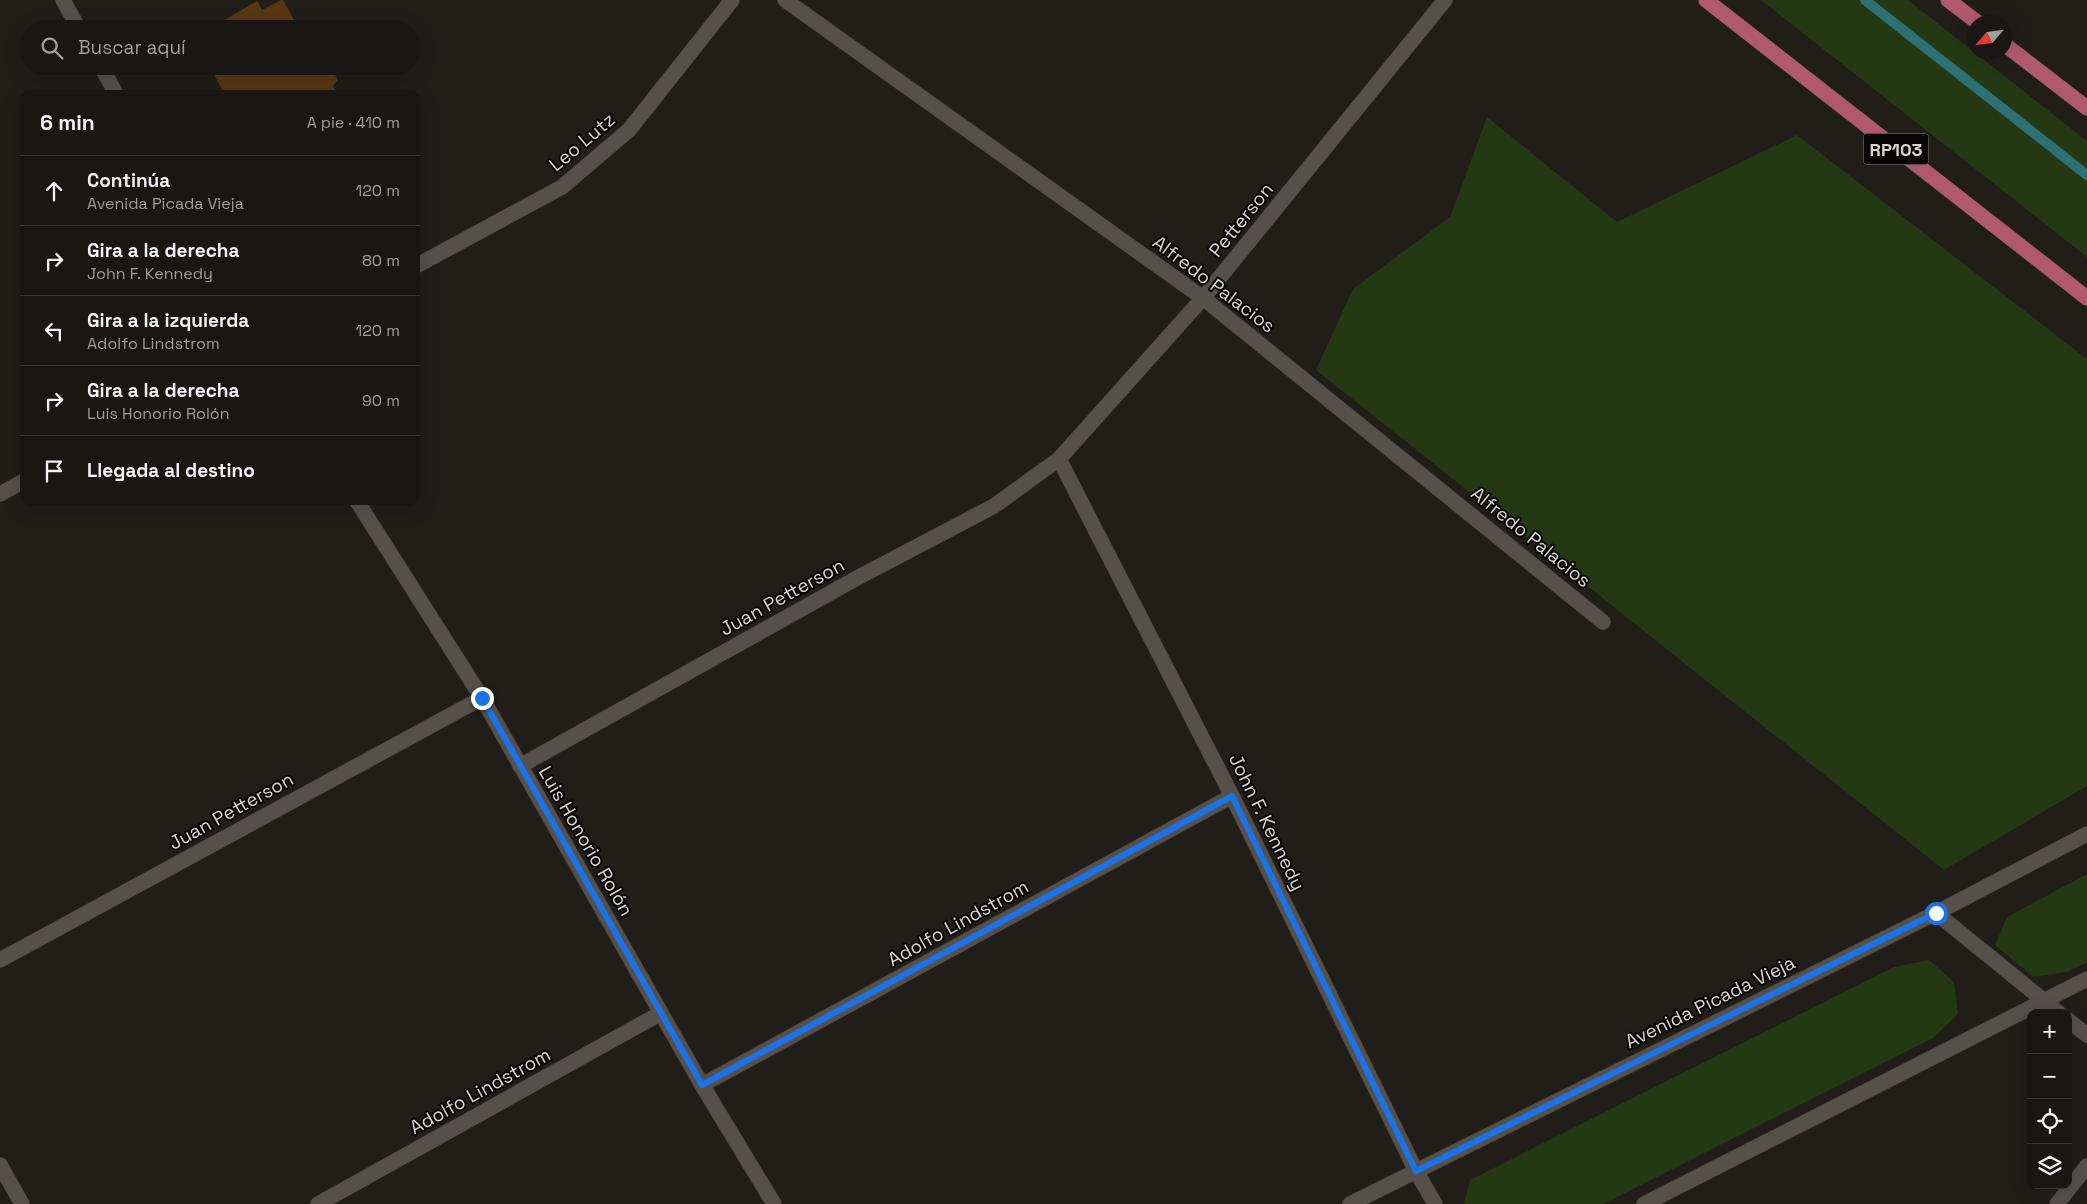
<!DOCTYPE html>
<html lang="es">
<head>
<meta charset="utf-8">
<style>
  :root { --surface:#191613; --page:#262321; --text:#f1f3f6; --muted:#9f9fa0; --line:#373533 }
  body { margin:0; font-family:"Space Grotesk",sans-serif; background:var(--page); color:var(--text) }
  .controls { position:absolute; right:15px; bottom:15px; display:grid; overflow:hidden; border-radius:10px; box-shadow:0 5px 20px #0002 }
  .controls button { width:45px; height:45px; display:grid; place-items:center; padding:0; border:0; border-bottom:1px solid var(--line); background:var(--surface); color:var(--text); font:25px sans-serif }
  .compass { position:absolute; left:1967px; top:15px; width:45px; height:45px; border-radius:50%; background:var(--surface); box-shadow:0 5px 20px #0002; rotate:242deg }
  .stop { position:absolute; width:15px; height:15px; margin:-11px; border:4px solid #1a73e8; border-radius:50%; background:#fff }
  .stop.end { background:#1a73e8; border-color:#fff; box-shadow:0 1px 5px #0008 }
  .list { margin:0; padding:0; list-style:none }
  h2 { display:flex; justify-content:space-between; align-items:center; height:65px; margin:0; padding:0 20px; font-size:21px }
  h2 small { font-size:16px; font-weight:400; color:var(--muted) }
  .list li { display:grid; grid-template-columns:32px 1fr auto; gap:15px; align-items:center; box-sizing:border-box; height:70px; padding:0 20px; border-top:1px solid var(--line) }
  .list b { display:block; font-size:19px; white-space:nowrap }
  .list p { margin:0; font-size:16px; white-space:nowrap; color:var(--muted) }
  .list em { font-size:16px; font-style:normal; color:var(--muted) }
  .icon { flex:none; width:28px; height:28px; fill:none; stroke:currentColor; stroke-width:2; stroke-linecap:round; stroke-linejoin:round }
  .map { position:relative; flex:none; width:2087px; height:1204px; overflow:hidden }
  .search { position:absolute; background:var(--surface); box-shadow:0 5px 20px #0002; left:20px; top:20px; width:400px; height:55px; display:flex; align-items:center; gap:12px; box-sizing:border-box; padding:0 18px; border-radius:28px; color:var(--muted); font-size:19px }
  .panel { position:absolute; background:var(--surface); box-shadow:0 5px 20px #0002; left:20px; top:90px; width:400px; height:415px; border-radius:10px }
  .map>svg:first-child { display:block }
  .green { fill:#243913 }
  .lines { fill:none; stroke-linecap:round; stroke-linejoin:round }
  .stream { stroke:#2d7176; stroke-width:10 }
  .building { fill:#583713 }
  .minor-casing { stroke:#3b3836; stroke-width:16 }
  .tertiary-casing { stroke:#3b3836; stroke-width:16 }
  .primary-casing { stroke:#3b3836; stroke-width:16 }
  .minor { stroke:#55504c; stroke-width:15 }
  .tertiary { stroke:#55504c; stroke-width:15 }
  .primary { stroke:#b0596e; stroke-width:15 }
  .route { stroke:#1a73e8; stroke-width:6 }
  .labels { text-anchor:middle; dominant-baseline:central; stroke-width:4; stroke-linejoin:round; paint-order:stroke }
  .shield { fill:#090706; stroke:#9a9795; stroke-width:1 }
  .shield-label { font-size:18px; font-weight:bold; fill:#d8d5d2 }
  .street-label { font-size:19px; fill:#d8d5d2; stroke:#090706 }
</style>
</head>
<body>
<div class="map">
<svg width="2087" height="1204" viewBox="0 0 2087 1204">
  <rect width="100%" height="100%" fill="#211d19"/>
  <!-- green -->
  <g class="green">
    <path d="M 1761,0 L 1908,0 L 2087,141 L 2087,257 Z"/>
    <path d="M 1487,117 L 1617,222 L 1797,135 L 2087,359 L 2087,786 L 1944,870 L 1316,370 L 1353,289 L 1450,217 Z"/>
    <path d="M 2087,874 L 2087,962 L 2067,972 L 2033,977 L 1995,945 L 2007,917 Z"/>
    <path d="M 1929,960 L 1954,982 L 1958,1014 L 1933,1038 L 1603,1204 L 1464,1204 L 1470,1180 L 1894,967 Z"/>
  </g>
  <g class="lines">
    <!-- stream -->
    <path class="stream" d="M 1865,0 L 2087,175"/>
  </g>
  <!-- building -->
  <g class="building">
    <path d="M 281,0 L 283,0 L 299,29 L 215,29 L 214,26 L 257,1 L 262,10 Z"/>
    <path d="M 209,66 L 330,66 L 338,80 L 333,86 L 337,94 L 218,94 L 222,89 Z"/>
  </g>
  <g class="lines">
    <!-- minor casing -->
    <g class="minor-casing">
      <g id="minor">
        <path d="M 63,0 L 79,29"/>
        <path d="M 785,0 L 1203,298 L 1603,622"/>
        <path d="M 101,66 L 116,94"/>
        <path d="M 416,266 L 562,187 L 629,130 L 732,0"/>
        <path d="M 1059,459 L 1232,796 L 1416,1171 L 1435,1204"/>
        <path d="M 0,494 L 24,481"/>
        <path d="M 357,501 L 482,698 L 702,1085 L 774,1204"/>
        <path d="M 520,766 L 857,578 L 994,506 L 1059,459 L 1203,298 L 1445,0"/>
        <path d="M 1936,913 L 2059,1013"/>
        <path d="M 0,960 L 482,698"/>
        <path d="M 2068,1020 L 2087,1035"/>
        <path d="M 702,1085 L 1232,796"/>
        <path d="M 0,1165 L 22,1204"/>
        <path d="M 318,1204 L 661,1013"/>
        <path d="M 2057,1204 L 2087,1166"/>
      </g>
    </g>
    <!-- tertiary casing -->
    <g class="tertiary-casing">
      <g id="tertiary">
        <path d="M 1350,1204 L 1936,913 L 2087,834"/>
        <path d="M 1644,1204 L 2087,979"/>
      </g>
    </g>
    <!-- primary casing -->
    <g class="primary-casing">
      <g id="primary">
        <path d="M 1706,0 L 2087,298"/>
        <path d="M 1948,0 L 1977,22"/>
        <path d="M 2004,44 L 2087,108"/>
      </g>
    </g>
    <!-- minor -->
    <use href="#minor" class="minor"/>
    <!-- tertiary -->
    <use href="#tertiary" class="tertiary"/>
    <!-- primary -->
    <use href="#primary" class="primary"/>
  </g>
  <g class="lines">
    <!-- route -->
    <path class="route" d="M 482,698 L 702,1085 L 1232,796 L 1416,1171 L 1936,913"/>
  </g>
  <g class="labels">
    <!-- shield labels -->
    <rect class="shield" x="1863.5" y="133.5" width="65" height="31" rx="4"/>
    <g class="shield-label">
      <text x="1896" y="149">RP103</text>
    </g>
    <!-- street labels -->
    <g class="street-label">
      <text transform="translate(582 142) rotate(-40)">Leo Lutz</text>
      <text transform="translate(1241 220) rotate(-51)">Petterson</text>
      <text transform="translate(1214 284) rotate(37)">Alfredo Palacios</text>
      <text transform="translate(1531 537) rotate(39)">Alfredo Palacios</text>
      <text transform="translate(782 597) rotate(-29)">Juan Petterson</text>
      <text transform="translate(231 811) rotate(-29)">Juan Petterson</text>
      <text transform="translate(1267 822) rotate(64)">John F. Kennedy</text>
      <text transform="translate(586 841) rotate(60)">Luis Honorio Rolón</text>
      <text transform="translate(958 923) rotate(-29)">Adolfo Lindstrom</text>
      <text transform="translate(1710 1002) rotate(-26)">Avenida Picada Vieja</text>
      <text transform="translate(480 1091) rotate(-29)">Adolfo Lindstrom</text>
    </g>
  </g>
</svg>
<div class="controls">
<button>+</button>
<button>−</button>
<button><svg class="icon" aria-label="locate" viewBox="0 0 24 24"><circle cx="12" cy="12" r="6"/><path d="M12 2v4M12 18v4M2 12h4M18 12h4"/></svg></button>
<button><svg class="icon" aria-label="layers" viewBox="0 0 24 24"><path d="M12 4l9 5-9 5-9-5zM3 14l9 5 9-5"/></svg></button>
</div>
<svg class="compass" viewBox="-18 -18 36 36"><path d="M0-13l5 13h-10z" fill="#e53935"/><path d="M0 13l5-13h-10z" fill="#9f9fa0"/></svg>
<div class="stop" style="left:1936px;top:913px"></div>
<div class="stop end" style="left:482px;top:698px"></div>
<div class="search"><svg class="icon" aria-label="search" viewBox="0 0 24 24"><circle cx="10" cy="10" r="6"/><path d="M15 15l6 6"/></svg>Buscar aquí</div>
<section class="panel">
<h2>6 min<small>A pie · 410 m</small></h2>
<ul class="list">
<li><svg class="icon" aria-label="ahead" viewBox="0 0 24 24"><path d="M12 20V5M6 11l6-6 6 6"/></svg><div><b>Continúa</b><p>Avenida Picada Vieja</p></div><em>120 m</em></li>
<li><svg class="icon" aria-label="right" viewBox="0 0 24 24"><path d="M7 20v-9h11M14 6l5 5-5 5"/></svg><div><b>Gira a la derecha</b><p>John F. Kennedy</p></div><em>80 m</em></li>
<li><svg class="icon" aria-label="left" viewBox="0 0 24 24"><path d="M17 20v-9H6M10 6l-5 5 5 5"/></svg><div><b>Gira a la izquierda</b><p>Adolfo Lindstrom</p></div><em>120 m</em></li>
<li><svg class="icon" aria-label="right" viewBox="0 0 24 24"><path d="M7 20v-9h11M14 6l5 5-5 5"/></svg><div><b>Gira a la derecha</b><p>Luis Honorio Rolón</p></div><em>90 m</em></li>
<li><svg class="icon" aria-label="arrive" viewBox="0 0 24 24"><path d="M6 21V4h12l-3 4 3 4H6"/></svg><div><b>Llegada al destino</b></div></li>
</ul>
</section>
</div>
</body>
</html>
